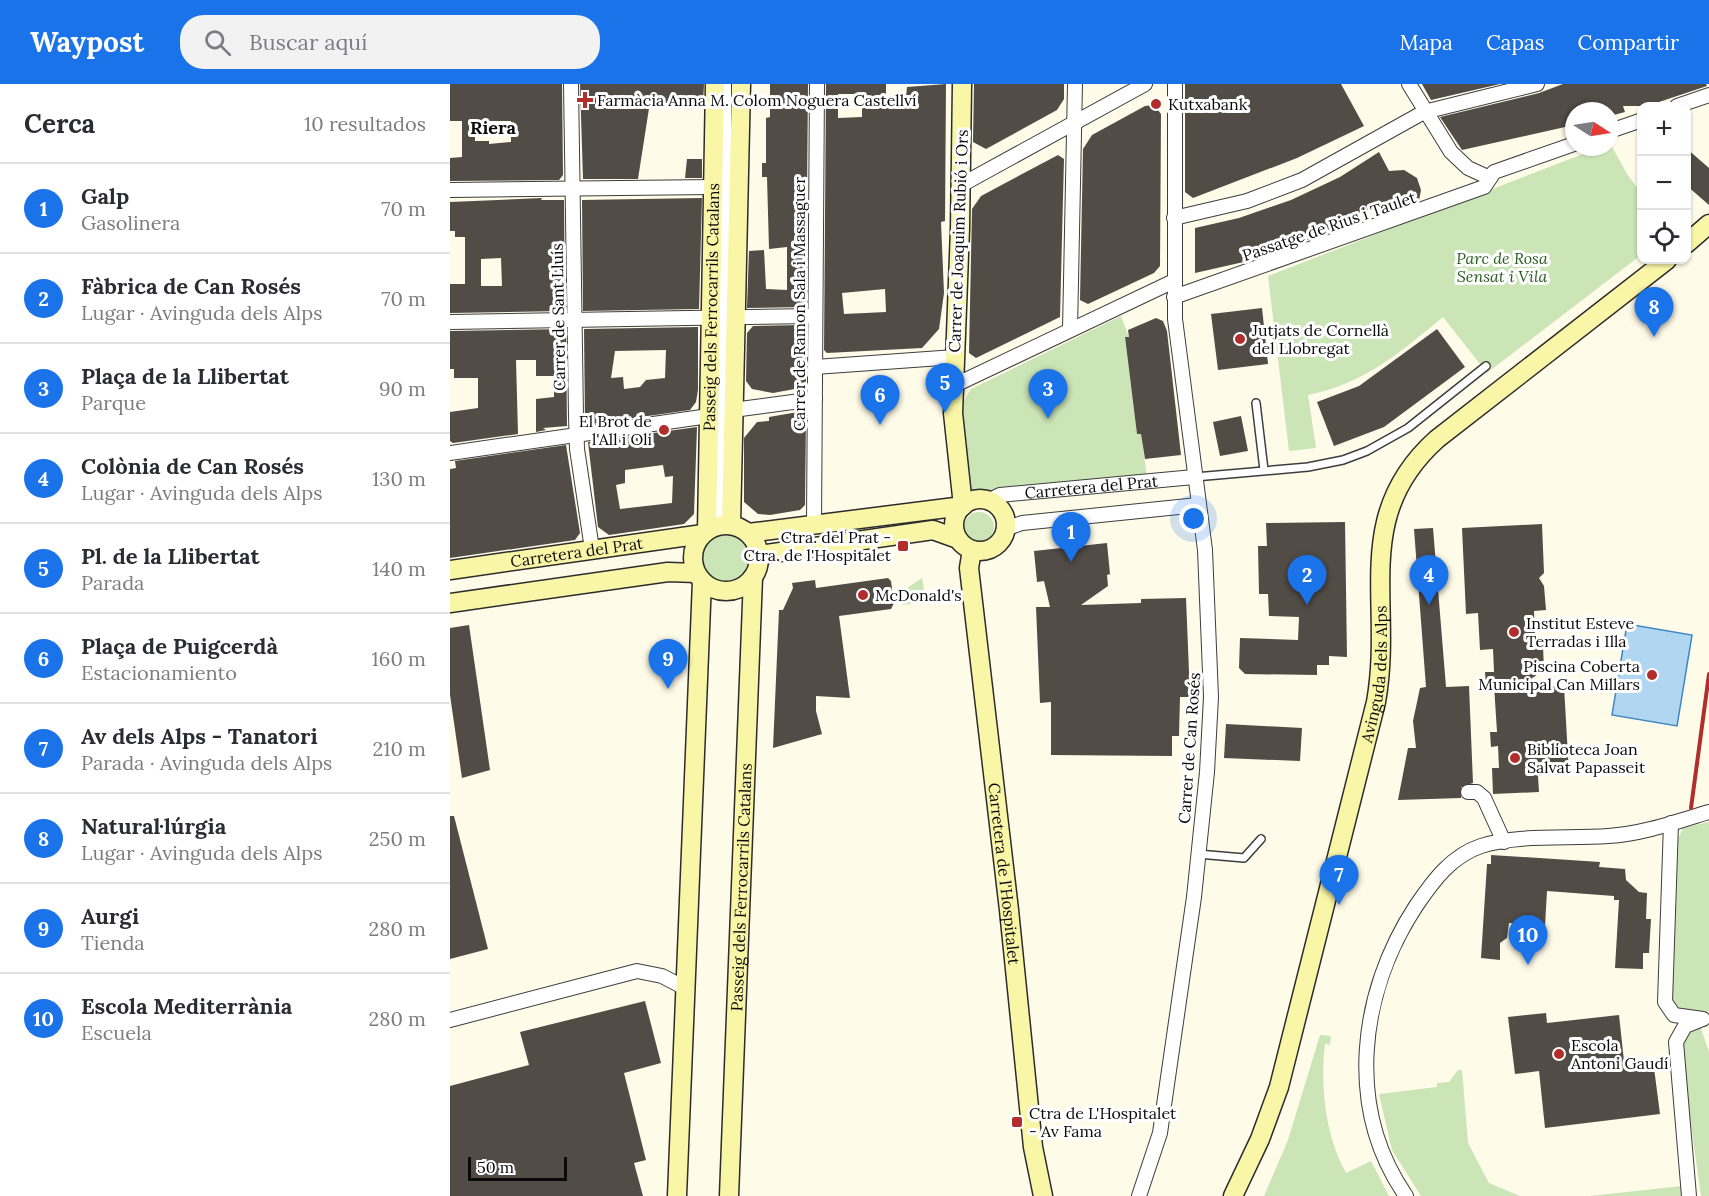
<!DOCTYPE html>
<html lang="es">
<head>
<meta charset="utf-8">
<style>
  :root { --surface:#fff; --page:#f2f2f3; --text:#2b2b33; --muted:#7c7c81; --line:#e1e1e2; --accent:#1a73e8 }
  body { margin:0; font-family:Lora,serif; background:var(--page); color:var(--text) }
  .controls { position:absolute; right:18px; top:18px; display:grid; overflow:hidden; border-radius:12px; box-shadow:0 2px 4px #0004 }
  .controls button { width:54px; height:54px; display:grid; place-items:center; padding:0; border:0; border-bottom:2px solid var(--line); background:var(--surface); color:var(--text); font:30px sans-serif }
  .compass { position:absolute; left:1115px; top:18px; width:54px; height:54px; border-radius:50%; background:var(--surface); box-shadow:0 2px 4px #0004; rotate:102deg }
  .scale { position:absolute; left:18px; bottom:15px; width:99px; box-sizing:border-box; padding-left:6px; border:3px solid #0a0a0a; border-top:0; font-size:16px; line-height:21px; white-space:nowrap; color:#0a0a0a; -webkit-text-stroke:4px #fff; paint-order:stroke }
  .you { position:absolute; left:744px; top:435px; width:21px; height:21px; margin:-15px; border:4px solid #fff; border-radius:50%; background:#1a73e8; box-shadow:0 0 0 9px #1a73e833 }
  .badge { display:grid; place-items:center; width:39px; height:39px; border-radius:50%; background:var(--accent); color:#fff; font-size:20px; font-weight:700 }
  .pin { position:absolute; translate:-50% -50px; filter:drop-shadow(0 2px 3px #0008) }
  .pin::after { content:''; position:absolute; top:32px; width:21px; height:18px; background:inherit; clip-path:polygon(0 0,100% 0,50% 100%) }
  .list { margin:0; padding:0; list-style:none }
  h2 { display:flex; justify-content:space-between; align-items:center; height:78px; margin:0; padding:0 24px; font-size:26px }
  h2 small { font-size:20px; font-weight:400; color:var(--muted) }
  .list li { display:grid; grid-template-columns:39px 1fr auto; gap:18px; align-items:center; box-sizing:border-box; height:90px; padding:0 24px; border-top:2px solid var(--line) }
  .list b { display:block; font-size:22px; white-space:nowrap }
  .list p { margin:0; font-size:20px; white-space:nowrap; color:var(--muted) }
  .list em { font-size:20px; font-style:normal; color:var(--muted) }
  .icon { flex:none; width:33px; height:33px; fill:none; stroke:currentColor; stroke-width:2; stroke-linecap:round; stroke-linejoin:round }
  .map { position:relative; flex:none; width:1259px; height:1112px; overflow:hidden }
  header { display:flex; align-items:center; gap:36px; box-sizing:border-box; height:84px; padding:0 30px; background:var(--accent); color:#fff }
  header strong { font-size:28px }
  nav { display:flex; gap:33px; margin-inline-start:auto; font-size:21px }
  .search { width:420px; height:54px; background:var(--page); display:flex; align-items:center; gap:15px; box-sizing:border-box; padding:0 21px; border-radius:24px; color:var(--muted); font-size:22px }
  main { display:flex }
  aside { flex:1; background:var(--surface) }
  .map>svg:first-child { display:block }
  .green { fill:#cbe5b6 }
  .water { fill:#b1d6f2; stroke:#3d86c4; stroke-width:1.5 }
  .building { fill:#524c47; fill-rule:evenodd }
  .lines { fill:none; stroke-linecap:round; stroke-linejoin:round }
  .lane-casing { stroke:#3d3d3d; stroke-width:10 }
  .street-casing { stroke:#3d3d3d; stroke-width:16 }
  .secondary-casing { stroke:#2c2c2c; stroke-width:21 }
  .lane { stroke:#fff; stroke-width:7 }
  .street { stroke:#fff; stroke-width:14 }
  .secondary { stroke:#faf6a8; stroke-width:18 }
  .rail { stroke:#b12e2c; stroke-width:4 }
  .poi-dot { fill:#b12e2c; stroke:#fff; stroke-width:2 }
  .labels { text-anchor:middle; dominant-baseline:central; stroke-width:6; stroke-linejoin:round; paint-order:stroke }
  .poi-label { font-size:16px; fill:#0a0a0a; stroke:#fff; text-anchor:start }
  .street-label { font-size:16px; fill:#0a0a0a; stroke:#fff }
  .park-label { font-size:16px; font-style:italic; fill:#295d20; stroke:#fff }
  .neighbourhood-label { font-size:18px; font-weight:bold; fill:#0a0a0a; stroke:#fff }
</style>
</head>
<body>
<header>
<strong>Waypost</strong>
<div class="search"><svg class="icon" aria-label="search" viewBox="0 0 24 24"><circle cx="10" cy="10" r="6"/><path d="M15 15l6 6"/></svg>Buscar aquí</div>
<nav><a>Mapa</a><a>Capas</a><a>Compartir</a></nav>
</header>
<main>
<aside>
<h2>Cerca<small>10 resultados</small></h2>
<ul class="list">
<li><span class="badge">1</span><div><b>Galp</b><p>Gasolinera</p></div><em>70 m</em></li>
<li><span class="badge">2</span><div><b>Fàbrica de Can Rosés</b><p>Lugar · Avinguda dels Alps</p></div><em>70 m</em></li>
<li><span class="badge">3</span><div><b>Plaça de la Llibertat</b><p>Parque</p></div><em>90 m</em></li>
<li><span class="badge">4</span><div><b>Colònia de Can Rosés</b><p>Lugar · Avinguda dels Alps</p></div><em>130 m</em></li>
<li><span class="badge">5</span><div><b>Pl. de la Llibertat</b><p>Parada</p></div><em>140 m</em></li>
<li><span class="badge">6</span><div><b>Plaça de Puigcerdà</b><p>Estacionamiento</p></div><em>160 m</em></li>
<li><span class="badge">7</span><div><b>Av dels Alps - Tanatori</b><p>Parada · Avinguda dels Alps</p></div><em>210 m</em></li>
<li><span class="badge">8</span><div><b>Natural·lúrgia</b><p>Lugar · Avinguda dels Alps</p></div><em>250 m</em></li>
<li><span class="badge">9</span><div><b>Aurgi</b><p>Tienda</p></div><em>280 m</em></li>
<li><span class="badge">10</span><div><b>Escola Mediterrània</b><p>Escuela</p></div><em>280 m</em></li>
</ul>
</aside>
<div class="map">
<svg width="1259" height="1112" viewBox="0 0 1259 1112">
  <rect width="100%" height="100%" fill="#fefbe9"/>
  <!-- green -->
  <g class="green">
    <path d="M 1160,59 L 1177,90 L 1191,109 L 1191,171 L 1037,289 L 993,233 C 949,269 916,299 858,311 L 866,364 L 839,367 L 818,192 L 1151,63 L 1160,63 Z"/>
    <path d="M 671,232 L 679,253 L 675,254 L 687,350 L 691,350 L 697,393 L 522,411 L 518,407 L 511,321 L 521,305 Z"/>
    <circle cx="529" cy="443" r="15"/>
    <circle cx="276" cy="474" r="23"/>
    <path d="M 472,494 L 476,517 L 453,521 L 457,504 Z"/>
    <path d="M 1259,738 L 1259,927 L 1229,928 L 1221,922 L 1226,760 L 1233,744 Z"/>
    <path d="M 1250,942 L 1259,968 L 1259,1112 L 1251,1112 L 1230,964 L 1234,949 Z"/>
    <path d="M 870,951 L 881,952 L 880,961 L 875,960 C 870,1003 875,1051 896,1089 L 921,1077 L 939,1112 L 814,1112 L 838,1056 Z"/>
    <path d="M 1008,986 L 1012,986 L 1018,1059 L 1039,1099 L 1070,1112 L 971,1112 L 942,1066 L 929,1010 L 987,1003 L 987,999 L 999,998 Z"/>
    <path d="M 1241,1101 L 1243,1112 L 1140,1112 Z"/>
  </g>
  <!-- water -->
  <path class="water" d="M 1177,540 L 1242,551 L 1227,642 L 1162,631 Z"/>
  <!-- building -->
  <g class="building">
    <path d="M 0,0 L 112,0 L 113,91 L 109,96 L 0,97 L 0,74 L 12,73 L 12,37 L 0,37 ZM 25,37 L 61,37 L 61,58 L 39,60 L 39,57 L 25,57 Z"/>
    <path d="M 130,0 L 254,0 L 253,22 L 200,18 L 188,95 L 133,95 Z"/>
    <path d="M 320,0 L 358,0 L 356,223 L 297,224 L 299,167 L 314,166 L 316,205 L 337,206 L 337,163 L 319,165 L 317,93 L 312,93 L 312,79 L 316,79 L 316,34 L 320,33 Z"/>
    <path d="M 376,0 L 436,0 L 436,14 L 456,13 L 457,3 L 496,0 L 495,137 L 491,138 L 494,209 L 489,245 L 472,264 L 377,269 L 374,266 ZM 388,10 L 412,10 L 412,33 L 388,34 ZM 435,205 L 436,228 L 394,230 L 392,209 Z"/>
    <path d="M 524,0 L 614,0 L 614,15 L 607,26 L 536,65 L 523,58 Z"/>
    <path d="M 735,0 L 891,0 L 914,42 L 847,74 L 743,114 L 735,108 Z"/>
    <path d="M 972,0 L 1050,0 L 981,16 Z"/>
    <path d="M 1113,0 L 1256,0 L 1257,2 L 1197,22 L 1173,22 L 1175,28 L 1160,32 L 1160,27 L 1124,27 L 1124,41 L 1012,66 L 990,33 L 1089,9 Z"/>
    <path d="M 704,21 L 711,30 L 710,182 L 704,189 L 638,220 L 630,216 L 633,65 L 642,51 L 695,22 Z"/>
    <path d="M 1236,64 L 1259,84 L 1259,121 L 1236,101 Z"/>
    <path d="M 929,68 L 939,87 L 954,86 L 967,94 L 971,106 L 969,117 L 940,127 L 930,120 L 858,156 L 798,177 L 745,189 L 745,144 L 789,134 L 841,116 L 890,93 Z"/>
    <path d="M 608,71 L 614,75 L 610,233 L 526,274 L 519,269 L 522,125 L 531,112 Z"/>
    <path d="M 237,75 L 252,75 L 252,94 L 235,94 Z"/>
    <path d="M 92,114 L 91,116 L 114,116 L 115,227 L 0,229 L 0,200 L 15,200 L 15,153 L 5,153 L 5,147 L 0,147 L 0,118 ZM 51,174 L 52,202 L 31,202 L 31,175 Z"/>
    <path d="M 252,114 L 249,225 L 133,227 L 132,116 Z"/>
    <path d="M 812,224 L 818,280 L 768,286 L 761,230 Z"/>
    <path d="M 706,234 L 713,237 L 717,247 L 731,371 L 695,375 L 691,350 L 687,350 L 675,253 L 679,253 L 678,246 Z"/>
    <path d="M 351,241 L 356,245 L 356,297 L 350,304 L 323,309 L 302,305 L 296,297 L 297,249 L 303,242 Z"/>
    <path d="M 248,243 L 248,306 L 246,318 L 240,326 L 135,341 L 134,245 ZM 216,266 L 215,294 L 196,296 L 190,303 L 174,305 L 173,293 L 161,294 L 165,267 Z"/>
    <path d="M 116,245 L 117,342 L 93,344 L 96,346 L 86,348 L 86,315 L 104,313 L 104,292 L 86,292 L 86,276 L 66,276 L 68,350 L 3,359 L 0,357 L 0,328 L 28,324 L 28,294 L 4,294 L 4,285 L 0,285 L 0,247 Z"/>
    <path d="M 987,245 L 1015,283 L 934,343 L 884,362 L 867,318 L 909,302 Z"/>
    <path d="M 348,328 L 356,335 L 355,421 L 350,426 L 320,431 L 308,430 L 294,418 L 294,354 L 307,338 L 319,337 L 319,333 Z"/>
    <path d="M 791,332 L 798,367 L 770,372 L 763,338 Z"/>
    <path d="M 247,343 L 244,430 L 234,440 L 159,451 L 148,443 L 138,358 ZM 213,381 L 215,393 L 223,392 L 222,419 L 170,425 L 166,401 L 175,399 L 175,386 Z"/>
    <path d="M 116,361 L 130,449 L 125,456 L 0,474 L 0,385 L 6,384 L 5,377 Z"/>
    <path d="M 895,438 L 897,573 L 879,572 L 879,581 L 867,581 L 867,591 L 795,590 L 789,584 L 790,554 L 848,556 L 849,533 L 819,532 L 818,510 L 809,510 L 808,462 L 817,462 L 816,439 Z"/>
    <path d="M 1092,440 L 1094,489 L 1089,494 L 1094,502 L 1096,526 L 1084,527 L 1085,555 L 1093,562 L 1094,586 L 1068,604 L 1114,602 L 1119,690 L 1088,692 L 1089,708 L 1043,710 L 1042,684 L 1049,684 L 1048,662 L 1041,663 L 1040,648 L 1047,648 L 1044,601 L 1036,602 L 1035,588 L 1044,588 L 1043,565 L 1030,566 L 1028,529 L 1016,530 L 1012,444 Z"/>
    <path d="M 983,444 L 996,603 L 1019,602 L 1023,699 L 1011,703 L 1011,714 L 948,716 L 958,664 L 966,664 L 963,637 L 970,604 L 976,603 L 964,445 Z"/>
    <path d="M 657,459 L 660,490 L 657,491 L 658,502 L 631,521 L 691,519 L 691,515 L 736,514 L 740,613 L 730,613 L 729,652 L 722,652 L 722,672 L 601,671 L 601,618 L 590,619 L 586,523 L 600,523 L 594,497 L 587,498 L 584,467 Z"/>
    <path d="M 438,494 L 441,497 L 444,519 L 441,525 L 389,532 L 400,614 L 366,612 L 366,627 L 372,650 L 323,664 L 329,526 L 333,526 L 343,504 L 342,499 L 365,496 L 366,504 Z"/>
    <path d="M 19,541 L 40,686 L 12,694 L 0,611 L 0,544 Z"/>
    <path d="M 776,640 L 852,644 L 850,677 L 774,674 Z"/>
    <path d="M 0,732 L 4,732 L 38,865 L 0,875 Z"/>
    <path d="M 1041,771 L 1150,778 L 1149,783 L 1175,785 L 1176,796 L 1189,808 L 1197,809 L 1196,835 L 1201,835 L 1199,869 L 1193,869 L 1193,885 L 1165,884 L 1169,816 L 1164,816 L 1164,812 L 1097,807 L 1095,842 L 1059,839 L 1057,854 L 1050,859 L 1050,876 L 1031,874 L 1037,780 L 1041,780 Z"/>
    <path d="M 195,917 L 211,979 L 174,989 L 196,1076 L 184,1079 L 193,1112 L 0,1112 L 0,1002 L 79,981 L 70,948 Z"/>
    <path d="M 1096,929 L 1097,939 L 1169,931 L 1174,977 L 1178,977 L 1180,987 L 1204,984 L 1210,1030 L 1095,1044 L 1089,987 L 1065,990 L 1058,933 Z"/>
  </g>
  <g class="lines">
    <!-- lane casing -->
    <g class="lane-casing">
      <g id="lane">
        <path d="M 806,319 L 814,386"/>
        <path d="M 745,393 L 858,383 L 893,376 L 917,367 L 958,344 L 1036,282"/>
        <path d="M 748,770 L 794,774 L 811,755"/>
      </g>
    </g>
    <!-- street casing -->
    <g class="street-casing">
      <g id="street">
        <path d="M 121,0 L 126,332 L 127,365 L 142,465"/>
        <path d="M 959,0 L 1001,68 L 1018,84 L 1040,94"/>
        <path d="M 1227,22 L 1259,11"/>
        <path d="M 1160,47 L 1192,36"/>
        <path d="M 511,101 L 695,0"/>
        <path d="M 0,106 L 263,103"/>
        <path d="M 724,134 L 797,117 L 852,96 L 974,28 L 1087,0"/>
        <path d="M 724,213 L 1034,103 L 1044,88 L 1124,60"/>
        <path d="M 0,238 L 365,232"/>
        <path d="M 620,246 L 625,0"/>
        <path d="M 365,283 L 505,273"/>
        <path d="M 503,302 L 724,197"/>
        <path d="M 283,326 L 365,315"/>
        <path d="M 0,369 L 259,332"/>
        <path id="s1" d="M 538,417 L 550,411 L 744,393"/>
        <path d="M 269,433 L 274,233 L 274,0"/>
        <path d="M 364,441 L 367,0"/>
        <path d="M 555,445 L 572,439 L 748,421"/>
        <path d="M 1018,708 L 1027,708 L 1034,714 L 1054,758"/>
        <path d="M 1221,739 L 1215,918 L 1224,931 L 1253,935"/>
        <path d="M 0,936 L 187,887 L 212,892 L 235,904"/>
        <path d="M 689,1112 L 710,1049 L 744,813 L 757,688 L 761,613 L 755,466 L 725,235 L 725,0"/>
        <path d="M 956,1112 C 895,1024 909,909 966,822 C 983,797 1001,772 1031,762 C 1068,750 1119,755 1158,752 C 1192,750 1226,738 1259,728"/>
        <path d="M 1239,1112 L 1226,958 L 1235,942 L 1250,936"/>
      </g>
    </g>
    <!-- secondary casing -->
    <g class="secondary-casing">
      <g id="secondary">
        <path d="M 512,0 L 510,145 L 503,329 L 513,422"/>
        <path d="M 1236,160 L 1259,140"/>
        <circle cx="530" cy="441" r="26"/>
        <path d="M 281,441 L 291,0"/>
        <circle cx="276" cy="474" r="33"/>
        <path id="s2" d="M 257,447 L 265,0"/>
        <path d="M 298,449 L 513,422"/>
        <path id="s3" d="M 522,466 L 519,484 L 559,826 L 583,1063 L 593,1112"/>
        <path d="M 309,471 L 483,446 L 508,455"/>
        <path id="s4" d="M 0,486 L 253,450"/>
        <path d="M 0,519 L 218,488 L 246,489"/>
        <path d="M 227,1112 L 252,497"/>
        <path id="s5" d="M 279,1112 L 303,493"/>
        <path id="s6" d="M 783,1112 L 810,1055 L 829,1003 L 926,618 C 944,518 900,433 987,355 L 1217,176"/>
      </g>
    </g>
    <!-- lane -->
    <use href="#lane" class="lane"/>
    <!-- street -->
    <use href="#street" class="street"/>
    <!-- secondary -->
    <use href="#secondary" class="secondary"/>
    <!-- rail -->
    <path class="rail" d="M 1241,724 L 1259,590"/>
  </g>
  <!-- markers -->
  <g class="poi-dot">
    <path d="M132 7h6v6h6v6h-6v6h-6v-6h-6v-6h6z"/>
    <circle cx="706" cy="20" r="6"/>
    <circle cx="790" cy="255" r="6"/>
    <circle cx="214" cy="346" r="6"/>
    <rect x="447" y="456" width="12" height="12" rx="3"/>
    <circle cx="413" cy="511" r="6"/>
    <circle cx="1064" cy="548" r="6"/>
    <circle cx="1202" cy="591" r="6"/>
    <circle cx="1065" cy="674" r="6"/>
    <circle cx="1109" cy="970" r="6"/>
    <rect x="561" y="1032" width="12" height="12" rx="3"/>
  </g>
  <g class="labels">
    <!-- poi labels -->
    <g class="poi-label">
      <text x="147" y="16">Farmàcia Anna M. Colom Noguera Castellví</text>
      <text x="718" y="20">Kutxabank</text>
      <text x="802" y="246">Jutjats de Cornellà<tspan x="802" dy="18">del Llobregat</tspan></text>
      <text x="202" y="337" text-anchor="end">El Brot de<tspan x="202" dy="18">l'All i Oli</tspan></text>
      <text x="441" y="453" text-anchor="end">Ctra. del Prat -<tspan x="441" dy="18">Ctra. de l'Hospitalet</tspan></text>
      <text x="425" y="511">McDonald's</text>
      <text x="1076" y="539">Institut Esteve<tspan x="1076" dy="18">Terradas i Illa</tspan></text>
      <text x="1190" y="582" text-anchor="end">Piscina Coberta<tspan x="1190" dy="18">Municipal Can Millars</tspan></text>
      <text x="1077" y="665">Biblioteca Joan<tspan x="1077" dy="18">Salvat Papasseit</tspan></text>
      <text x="1121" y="961">Escola<tspan x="1121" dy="18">Antoni Gaudí</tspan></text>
      <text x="579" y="1029">Ctra de L'Hospitalet<tspan x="579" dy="18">- Av Fama</tspan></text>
    </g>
    <!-- street labels -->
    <g class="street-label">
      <text transform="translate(879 142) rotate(-19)">Passatge de Rius i Taulet</text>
      <text transform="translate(508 157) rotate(-88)">Carrer de Joaquim Rubió i Ors</text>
      <text transform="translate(349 220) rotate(-90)">Carrer de Ramon Sala i Massaguer</text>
      <text stroke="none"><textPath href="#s2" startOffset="224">Passeig dels Ferrocarrils Catalans</textPath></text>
      <text transform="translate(108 233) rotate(-91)">Carrer de Sant Lluís</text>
      <text stroke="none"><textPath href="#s1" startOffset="105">Carretera del Prat</textPath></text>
      <text stroke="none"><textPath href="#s4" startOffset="128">Carretera del Prat</textPath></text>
      <text stroke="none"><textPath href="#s6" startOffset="543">Avinguda dels Alps</textPath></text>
      <text transform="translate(739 664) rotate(-86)">Carrer de Can Rosés</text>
      <text stroke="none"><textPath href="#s3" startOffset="326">Carretera de l'Hospitalet</textPath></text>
      <text stroke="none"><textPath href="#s5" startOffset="309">Passeig dels Ferrocarrils Catalans</textPath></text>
    </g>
    <!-- park labels -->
    <g class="park-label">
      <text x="1052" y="174">Parc de Rosa<tspan x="1052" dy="18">Sensat i Vila</tspan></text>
    </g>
    <!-- neighbourhood labels -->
    <g class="neighbourhood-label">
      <text x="43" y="43">Riera</text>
    </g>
  </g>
</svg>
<div class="controls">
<button>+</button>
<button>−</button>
<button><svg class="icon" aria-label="locate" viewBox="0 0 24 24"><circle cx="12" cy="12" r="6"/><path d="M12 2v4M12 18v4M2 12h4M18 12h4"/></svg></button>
</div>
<svg class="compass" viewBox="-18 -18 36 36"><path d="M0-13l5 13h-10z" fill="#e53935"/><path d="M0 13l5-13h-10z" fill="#7c7c81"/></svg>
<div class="scale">50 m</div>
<div class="you"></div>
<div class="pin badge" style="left:621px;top:478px">1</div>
<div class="pin badge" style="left:857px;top:521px">2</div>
<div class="pin badge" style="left:598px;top:335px">3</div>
<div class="pin badge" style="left:979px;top:521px">4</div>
<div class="pin badge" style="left:495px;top:329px">5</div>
<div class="pin badge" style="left:430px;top:341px">6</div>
<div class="pin badge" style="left:889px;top:821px">7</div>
<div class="pin badge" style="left:1204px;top:253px">8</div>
<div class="pin badge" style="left:218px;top:605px">9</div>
<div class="pin badge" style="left:1078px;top:881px">10</div>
</div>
</main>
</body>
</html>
